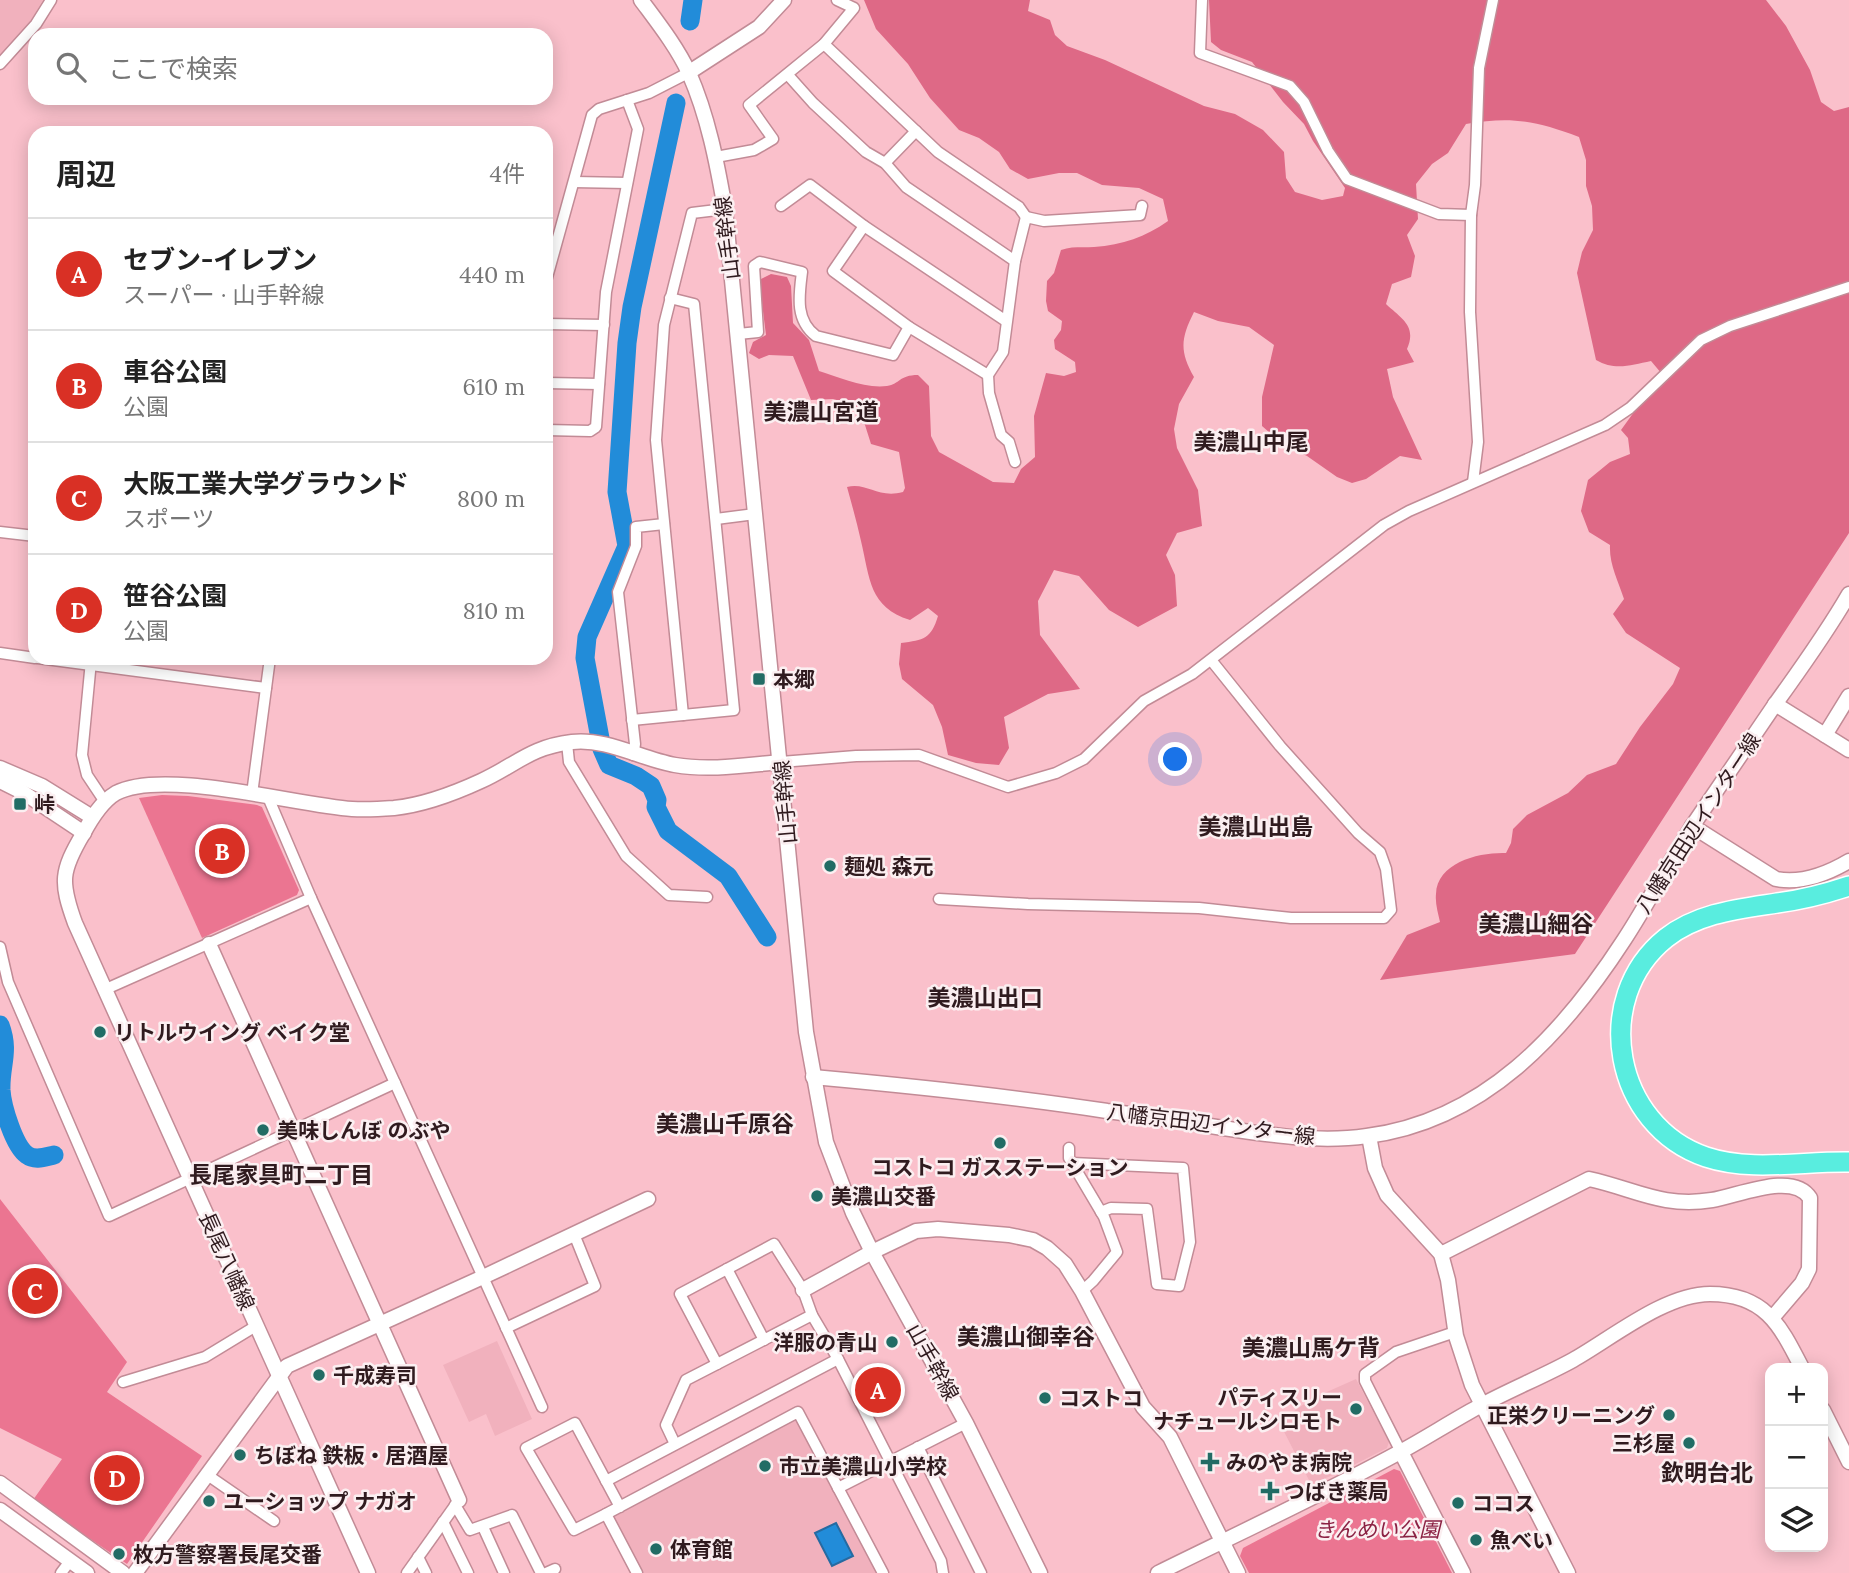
<!DOCTYPE html>
<html lang="ja">
<head>
<meta charset="utf-8">
<style>
  :root { --surface:#fff; --page:#f2f2f2; --text:#222; --muted:#767676; --line:#e0e0e0; --accent:#d93025 }
  body { margin:0; font-family:Lora,"Noto Sans JP",serif; background:var(--page); color:var(--text) }
  .controls { position:absolute; right:21px; bottom:21px; display:grid; overflow:hidden; border-radius:14px; box-shadow:0 4px 18px #0003 }
  .controls button { width:63px; height:63px; display:grid; place-items:center; padding:0; border:0; border-bottom:2px solid var(--line); background:var(--surface); color:var(--text); font:35px sans-serif }
  .you { position:absolute; left:1176px; top:760px; width:24px; height:24px; margin:-18px; border:5px solid #fff; border-radius:50%; background:#1a73e8; box-shadow:0 0 0 10px #1a73e833 }
  .badge { display:grid; place-items:center; width:46px; height:46px; border-radius:50%; background:var(--accent); color:#fff; font-size:23px; font-weight:700 }
  .pin { position:absolute; translate:-50% -50%; border:4px solid #fff; box-shadow:0 2px 7px #0006 }
  .list { margin:0; padding:0; list-style:none }
  h2 { display:flex; justify-content:space-between; align-items:center; height:91px; margin:0; padding:0 28px; font-size:30px }
  h2 small { font-size:23px; font-weight:400; color:var(--muted) }
  .list li { display:grid; grid-template-columns:46px 1fr auto; gap:21px; align-items:center; box-sizing:border-box; height:112px; padding:0 28px; border-top:2px solid var(--line) }
  .list b { display:block; font-size:26px; white-space:nowrap }
  .list p { margin:0; font-size:23px; white-space:nowrap; color:var(--muted) }
  .list em { font-size:23px; font-style:normal; color:var(--muted) }
  .icon { flex:none; width:38px; height:38px; fill:none; stroke:currentColor; stroke-width:2; stroke-linecap:round; stroke-linejoin:round }
  .map { position:relative; flex:none; width:1849px; height:1573px; overflow:hidden }
  .search { position:absolute; background:var(--surface); box-shadow:0 4px 18px #0003; left:28px; top:28px; width:525px; height:77px; display:flex; align-items:center; gap:18px; box-sizing:border-box; padding:0 24px; border-radius:21px; color:var(--muted); font-size:26px }
  .panel { position:absolute; background:var(--surface); box-shadow:0 4px 18px #0003; left:28px; top:126px; width:525px; height:539px; border-radius:21px }
  .map>svg:first-child { display:block }
  .built { fill:#f1b1bd }
  .green { fill:#eb7591 }
  .forest { fill:#de6986 }
  .water { fill:#228cd9; stroke:#266aa1; stroke-width:2 }
  .lines { fill:none; stroke-linecap:round; stroke-linejoin:round }
  .river { stroke:#228cd9; stroke-width:19 }
  .street-casing { stroke:#c28b96; stroke-width:13 }
  .secondary-casing { stroke:#c28b96; stroke-width:17 }
  .highway-casing { stroke:#fff; stroke-width:22 }
  .street { stroke:#fff; stroke-width:10 }
  .secondary { stroke:#fff; stroke-width:14 }
  .highway { stroke:#59eddf; stroke-width:19 }
  .poi-dot { fill:#226c65; stroke:#fbeff1; stroke-width:2.5 }
  .labels { text-anchor:middle; dominant-baseline:central; stroke-width:5; stroke-linejoin:round; paint-order:stroke }
  .street-label { font-size:21px; fill:#301b1f; stroke:#fbeff1 }
  .poi-label { font-size:21px; font-weight:bold; fill:#301b1f; stroke:#fbeff1; text-anchor:start }
  .park-label { font-size:21px; font-style:italic; fill:#8b2143; stroke:#fbeff1 }
  .neighbourhood-label { font-size:23px; font-weight:bold; fill:#301b1f; stroke:#fbeff1 }
</style>
</head>
<body>
<div class="map">
<svg width="1849" height="1573" viewBox="0 0 1849 1573">
  <rect width="100%" height="100%" fill="#fac0cb"/>
  <!-- built -->
  <g class="built">
    <path d="M 0,0 L 43,0 L 30,22 L 0,56 Z"/>
    <path d="M 497,1341 L 532,1419 L 495,1436 L 486,1414 L 469,1422 L 443,1365 Z"/>
    <path d="M 1356,1379 L 1389,1442 L 1387,1448 L 1338,1473 L 1311,1484 L 1279,1422 L 1311,1399 Z"/>
    <path d="M 797,1419 L 879,1573 L 642,1573 L 612,1516 Z"/>
  </g>
  <!-- green -->
  <g class="green">
    <path d="M 162,795 L 188,796 L 257,805 L 262,807 L 299,890 L 297,895 L 202,938 L 139,798 Z"/>
    <path d="M 0,1199 L 127,1362 L 107,1392 L 202,1456 L 127,1564 L 33,1500 L 62,1459 L 0,1428 Z"/>
    <path d="M 1394,1469 L 1400,1471 L 1452,1573 L 1249,1573 L 1240,1556 L 1243,1548 Z"/>
  </g>
  <!-- forest -->
  <path class="forest" d="M 864,0 L 1030,0 L 1028,11 L 1050,20 L 1055,35 L 1067,46 L 1105,60 L 1204,106 L 1235,114 L 1263,130 L 1284,152 L 1286,178 L 1295,192 L 1322,200 L 1343,196 L 1345,188 L 1313,141 L 1304,124 L 1283,102 L 1252,62 L 1221,50 L 1211,42 L 1209,0 L 1766,0 L 1786,26 L 1810,70 L 1821,102 L 1834,111 L 1849,107 L 1849,533 L 1575,954 L 1380,980 L 1407,935 L 1440,922 C 1438,913 1435,903 1436,894 C 1437,862 1480,852 1506,853 L 1511,843 L 1513,829 L 1527,815 L 1568,793 L 1587,775 L 1616,764 L 1640,727 L 1673,684 L 1680,668 L 1626,633 L 1613,614 L 1624,599 C 1618,580 1609,564 1610,545 L 1589,532 L 1581,511 L 1588,480 L 1610,462 L 1630,454 L 1628,438 L 1621,430 L 1647,394 L 1667,380 L 1651,361 C 1631,365 1615,371 1596,360 L 1577,273 L 1582,252 L 1593,230 L 1592,206 L 1586,186 L 1586,160 L 1579,137 C 1536,121 1512,116 1466,124 L 1448,153 L 1432,164 L 1416,184 L 1418,219 L 1407,235 L 1415,256 L 1411,277 L 1392,284 L 1386,304 C 1402,319 1417,326 1407,349 L 1414,362 L 1387,369 L 1393,397 L 1422,460 L 1400,456 L 1366,479 L 1352,483 L 1337,477 L 1307,456 L 1284,445 L 1262,426 L 1262,397 L 1274,345 L 1249,327 L 1218,321 L 1194,312 C 1181,338 1179,351 1194,377 L 1179,404 L 1174,429 L 1177,448 L 1198,490 L 1202,526 L 1177,533 L 1166,555 L 1175,575 L 1177,606 L 1138,627 L 1109,610 L 1079,576 L 1054,570 L 1038,601 L 1040,635 L 1080,689 L 1048,694 L 1004,717 L 1009,748 L 999,765 L 976,763 L 948,755 L 942,727 L 933,705 L 902,679 L 899,664 L 901,643 C 924,640 931,639 938,616 L 928,608 L 910,620 C 869,607 870,579 861,541 C 857,523 852,505 847,487 C 867,482 878,499 903,492 L 905,488 L 899,452 L 871,444 L 865,425 L 851,404 L 833,399 L 811,400 L 793,356 L 769,355 L 759,359 L 749,353 L 753,342 L 766,335 L 759,280 L 771,274 L 787,277 L 791,286 L 793,323 L 809,340 L 819,371 C 839,377 865,389 887,386 C 900,384 899,375 918,375 L 929,386 L 931,436 L 939,452 L 993,482 L 1014,483 L 1021,469 L 1035,457 L 1034,416 L 1046,373 L 1064,376 L 1076,372 L 1075,362 L 1055,349 L 1054,340 L 1061,330 L 1062,321 L 1048,311 L 1046,301 L 1047,281 L 1054,273 L 1061,250 C 1072,246 1083,248 1094,247 C 1123,245 1145,237 1168,221 L 1163,199 L 1139,188 L 1102,185 L 1077,173 L 1059,173 L 1028,179 L 1010,169 L 999,152 L 979,138 L 959,130 L 930,98 L 908,64 L 876,29 Z"/>
  <!-- water -->
  <path class="water" d="M 836,1523 L 853,1556 L 832,1566 L 815,1533 Z"/>
  <g class="lines">
    <!-- river -->
    <g class="river">
      <path d="M 690,21 L 693,0"/>
      <path d="M 676,103 L 632,307 L 627,343 L 617,492 L 627,546 L 587,637 L 585,658 L 602,749 L 609,765 L 636,776 L 651,786 L 657,800 L 656,807 L 668,831 L 728,876 L 767,937"/>
      <path d="M 0,1025 C 10,1052 0,1065 1,1090 C 2,1106 14,1146 27,1155 C 35,1161 45,1157 54,1155"/>
    </g>
    <!-- street casing -->
    <g class="street-casing">
      <g id="street">
        <path d="M 1202,0 L 1200,53 L 1290,86 L 1304,102 L 1328,151 L 1347,179 L 1439,214 L 1471,215"/>
        <path d="M 824,44 L 938,152 L 1019,207 L 1026,217"/>
        <path d="M 0,64 L 36,24 L 51,0"/>
        <path d="M 788,75 L 813,103 L 866,152 L 885,163 L 906,187 L 1015,261"/>
        <path d="M 716,157 L 754,150 L 773,139 L 749,105 L 824,44 L 854,8 L 837,0"/>
        <path d="M 885,163 L 916,131"/>
        <path d="M 574,182 L 627,183"/>
        <path d="M 781,206 L 810,185 L 864,226 L 1006,321"/>
        <path d="M 864,226 L 833,271 L 909,327 L 988,375"/>
        <path d="M 546,281 L 592,115 L 599,109 L 649,93 L 688,73"/>
        <path d="M 546,324 L 604,325"/>
        <path d="M 738,334 L 758,332 L 754,266 L 760,262 L 802,272 C 799,296 795,320 816,336 L 893,355 L 909,327"/>
        <path d="M 546,383 L 599,384"/>
        <path d="M 546,430 L 590,431 L 596,427 L 606,292 L 638,129 L 627,100"/>
        <path d="M 1015,462 L 1009,442 L 1001,435 L 989,393 L 988,375 L 1003,352 L 1015,261 L 1026,217 L 1044,221 L 1140,215 L 1142,206"/>
        <path d="M 1473,482 L 1478,442 L 1470,312 L 1471,215 L 1475,185 L 1479,68 L 1493,0"/>
        <path d="M 716,519 L 755,514"/>
        <path d="M 0,532 L 35,536"/>
        <path d="M 0,653 L 35,658"/>
        <path d="M 38,658 L 266,688"/>
        <path d="M 91,661 L 82,755 L 87,775 L 105,802"/>
        <path d="M 683,715 L 656,440 L 664,325 L 692,213 L 725,209"/>
        <path d="M 632,720 L 734,710 L 694,304 L 670,298"/>
        <path d="M 567,743 L 569,762 L 626,856 L 669,895 L 707,897"/>
        <path d="M 633,755 L 635,744 L 618,592 L 636,546 L 636,527 L 664,524"/>
        <path d="M 781,762 L 856,756 L 919,755 L 1008,787 L 1056,773 L 1084,759 L 1144,701 L 1192,674 L 1384,525 L 1409,511 L 1605,425 L 1630,408 L 1701,340 L 1730,326 L 1849,287"/>
        <path d="M 252,794 L 270,658"/>
        <path d="M 268,797 L 311,898 L 542,1407"/>
        <path d="M 939,899 L 1028,904 L 1199,908 L 1291,918 L 1384,918 L 1391,910 L 1386,869 L 1380,852 L 1358,833 L 1280,746 L 1211,660"/>
        <path d="M 0,947 L 8,982 L 109,1216 L 395,1083"/>
        <path d="M 106,989 L 311,898"/>
        <path d="M 1069,1148 L 1069,1158 L 1072,1163 L 1104,1217 L 1117,1252 L 1093,1281 L 1082,1291"/>
        <path d="M 1072,1163 L 1183,1168 L 1190,1242 L 1179,1286 L 1157,1284 L 1147,1209 L 1111,1208 L 1101,1212"/>
        <path d="M 727,1269 L 764,1340"/>
        <path d="M 506,1328 L 595,1286 L 574,1234"/>
        <path d="M 717,1364 L 680,1294 L 774,1244 L 803,1290 L 812,1315 L 838,1359 L 941,1561 L 943,1573"/>
        <path d="M 123,1382 L 205,1357 L 256,1326"/>
        <path d="M 675,1444 L 666,1425 L 686,1380 L 812,1315"/>
        <path d="M 918,1447 L 981,1573"/>
        <path d="M 1401,1452 L 1365,1381 L 1365,1374 L 1396,1352 L 1455,1332"/>
        <path d="M 206,1474 L 274,1521"/>
        <path d="M 606,1481 L 838,1359"/>
        <path d="M 838,1488 L 966,1423"/>
        <path d="M 455,1505 L 470,1530 L 512,1515 L 541,1573"/>
        <path d="M 620,1507 L 575,1423 L 526,1448 L 574,1530 L 606,1514 L 798,1412 L 883,1573"/>
        <path d="M 606,1514 L 637,1573"/>
        <path d="M 443,1522 L 468,1573"/>
        <path d="M 483,1527 L 504,1573"/>
        <path d="M 418,1557 L 426,1573"/>
        <path d="M 61,1573 L 70,1561"/>
        <path d="M 407,1573 L 459,1500"/>
        <path d="M 546,1573 L 555,1569"/>
      </g>
    </g>
    <!-- secondary casing -->
    <g class="secondary-casing">
      <g id="secondary">
        <path d="M 641,0 C 658,23 677,47 689,73 C 708,116 717,163 725,209 L 806,1032 L 826,1142 L 853,1213 L 872,1252 L 966,1423 L 1040,1573"/>
        <path d="M 688,73 L 759,27 L 784,0"/>
        <path d="M 1775,704 L 1849,750"/>
        <path d="M 1825,735 L 1849,696"/>
        <path d="M 0,768 L 42,786 L 92,817"/>
        <path d="M 0,781 L 24,793 L 84,833"/>
        <path d="M 1692,826 L 1776,879 C 1802,884 1827,874 1849,861"/>
        <path d="M 209,944 L 459,1500"/>
        <path d="M 813,1077 C 912,1086 1009,1096 1107,1111 C 1146,1116 1185,1122 1223,1128 C 1271,1135 1319,1143 1367,1136 C 1484,1121 1563,1034 1624,940 C 1649,902 1670,860 1695,822 C 1722,782 1749,742 1776,703 C 1802,667 1827,632 1849,594"/>
        <path d="M 1369,1136 L 1375,1168 L 1387,1195 L 1441,1254 L 1448,1280 L 1456,1336 L 1472,1385 L 1568,1573"/>
        <path d="M 1441,1254 L 1589,1179 C 1635,1189 1662,1208 1712,1200 C 1738,1196 1793,1171 1810,1198 L 1809,1269 L 1802,1283 L 1773,1317"/>
        <path d="M 803,1290 L 872,1252 L 916,1231 L 938,1229 L 1009,1235 L 1033,1240 L 1047,1248 L 1065,1264 L 1082,1291 L 1143,1407 L 1170,1437 L 1238,1573"/>
        <path d="M 1823,1410 L 1849,1462"/>
        <path d="M 1401,1452 L 1463,1573"/>
        <path d="M 0,1483 L 123,1573"/>
        <path d="M 0,1510 L 87,1573"/>
        <path d="M 135,1573 L 287,1366 L 483,1277 L 648,1199"/>
        <path d="M 368,1573 L 75,923 C 60,882 61,871 83,834 C 91,819 101,802 116,793 C 163,768 296,805 352,809 C 366,810 381,809 394,808 C 423,805 455,793 481,781 C 516,765 530,747 572,742 C 607,738 641,759 675,765 C 710,771 746,765 781,762"/>
        <path d="M 1158,1573 C 1239,1533 1321,1495 1400,1452 C 1426,1438 1452,1421 1478,1407 C 1509,1390 1542,1377 1573,1360 C 1612,1338 1665,1294 1710,1294 C 1765,1294 1780,1325 1802,1368"/>
      </g>
    </g>
    <!-- highway casing -->
    <g class="highway-casing">
      <path id="highway" d="M 1849,886 C 1825,894 1801,900 1777,903 C 1738,909 1698,913 1666,938 C 1590,999 1614,1126 1706,1157 C 1751,1172 1803,1161 1849,1162"/>
    </g>
    <!-- street -->
    <use href="#street" class="street"/>
    <!-- secondary -->
    <use href="#secondary" class="secondary"/>
    <!-- highway -->
    <use href="#highway" class="highway"/>
  </g>
  <!-- markers -->
  <g class="poi-dot">
    <rect x="752" y="672" width="14" height="14" rx="3.5"/>
    <rect x="13" y="797" width="14" height="14" rx="3.5"/>
    <circle cx="830" cy="866" r="7"/>
    <circle cx="100" cy="1032" r="7"/>
    <circle cx="263" cy="1130" r="7"/>
    <circle cx="1000" cy="1143" r="7"/>
    <circle cx="817" cy="1196" r="7"/>
    <circle cx="892" cy="1342" r="7"/>
    <circle cx="319" cy="1375" r="7"/>
    <circle cx="1045" cy="1398" r="7"/>
    <circle cx="1356" cy="1409" r="7"/>
    <circle cx="1669" cy="1415" r="7"/>
    <circle cx="1689" cy="1443" r="7"/>
    <circle cx="240" cy="1455" r="7"/>
    <path d="M1206.5 1451.5h7v7h7v7h-7v7h-7v-7h-7v-7h7z"/>
    <circle cx="765" cy="1466" r="7"/>
    <path d="M1266.5 1480.5h7v7h7v7h-7v7h-7v-7h-7v-7h7z"/>
    <circle cx="209" cy="1501" r="7"/>
    <circle cx="1458" cy="1503" r="7"/>
    <circle cx="1476" cy="1540" r="7"/>
    <circle cx="656" cy="1549" r="7"/>
    <circle cx="119" cy="1554" r="7"/>
  </g>
  <g class="labels">
    <!-- street labels -->
    <g class="street-label">
      <text transform="translate(727 238) rotate(-97)">山手幹線</text>
      <text transform="translate(785 802) rotate(-95)">山手幹線</text>
      <text transform="translate(1698 823) rotate(-57)">八幡京田辺インター線</text>
      <text transform="translate(1211 1124) rotate(7)">八幡京田辺インター線</text>
      <text transform="translate(227 1261) rotate(66)">長尾八幡線</text>
      <text transform="translate(933 1362) rotate(61)">山手幹線</text>
    </g>
    <!-- poi labels -->
    <g class="poi-label">
      <text x="773" y="679">本郷</text>
      <text x="34" y="804">峠</text>
      <text x="844" y="866">麺処 森元</text>
      <text x="114" y="1032">リトルウイング ベイク堂</text>
      <text x="277" y="1130">美味しんぼ のぶや</text>
      <text x="1000" y="1167" text-anchor="middle">コストコ ガスステーション</text>
      <text x="831" y="1196">美濃山交番</text>
      <text x="878" y="1342" text-anchor="end">洋服の青山</text>
      <text x="333" y="1375">千成寿司</text>
      <text x="1342" y="1397" text-anchor="end">パティスリー<tspan x="1342" dy="24">ナチュールシロモト</tspan></text>
      <text x="1059" y="1398">コストコ</text>
      <text x="1655" y="1415" text-anchor="end">正栄クリーニング</text>
      <text x="1675" y="1443" text-anchor="end">三杉屋</text>
      <text x="254" y="1455">ちぼね 鉄板・居酒屋</text>
      <text x="1226" y="1462">みのやま病院</text>
      <text x="779" y="1466">市立美濃山小学校</text>
      <text x="1284" y="1491">つばき薬局</text>
      <text x="223" y="1501">ユーショップ ナガオ</text>
      <text x="1472" y="1503">ココス</text>
      <text x="1490" y="1540">魚べい</text>
      <text x="670" y="1549">体育館</text>
      <text x="133" y="1554">枚方警察署長尾交番</text>
    </g>
    <!-- park labels -->
    <g class="park-label">
      <text x="1377" y="1529">きんめい公園</text>
    </g>
    <!-- neighbourhood labels -->
    <g class="neighbourhood-label">
      <text x="821" y="411">美濃山宮道</text>
      <text x="1251" y="441">美濃山中尾</text>
      <text x="1256" y="826">美濃山出島</text>
      <text x="1536" y="923">美濃山細谷</text>
      <text x="985" y="997">美濃山出口</text>
      <text x="725" y="1123">美濃山千原谷</text>
      <text x="281" y="1174">長尾家具町二丁目</text>
      <text x="1026" y="1336">美濃山御幸谷</text>
      <text x="1311" y="1347">美濃山馬ケ背</text>
      <text x="1707" y="1472">欽明台北</text>
    </g>
  </g>
</svg>
<div class="controls">
<button>+</button>
<button>−</button>
<button><svg class="icon" aria-label="layers" viewBox="0 0 24 24"><path d="M12 4l9 5-9 5-9-5zM3 14l9 5 9-5"/></svg></button>
</div>
<div class="you"></div>
<div class="pin badge" style="left:878px;top:1390px">A</div>
<div class="pin badge" style="left:222px;top:851px">B</div>
<div class="pin badge" style="left:35px;top:1291px">C</div>
<div class="pin badge" style="left:117px;top:1478px">D</div>
<div class="search"><svg class="icon" aria-label="search" viewBox="0 0 24 24"><circle cx="10" cy="10" r="6"/><path d="M15 15l6 6"/></svg>ここで検索</div>
<section class="panel">
<h2>周辺<small>4件</small></h2>
<ul class="list">
<li><span class="badge">A</span><div><b>セブン-イレブン</b><p>スーパー · 山手幹線</p></div><em>440 m</em></li>
<li><span class="badge">B</span><div><b>車谷公園</b><p>公園</p></div><em>610 m</em></li>
<li><span class="badge">C</span><div><b>大阪工業大学グラウンド</b><p>スポーツ</p></div><em>800 m</em></li>
<li><span class="badge">D</span><div><b>笹谷公園</b><p>公園</p></div><em>810 m</em></li>
</ul>
</section>
</div>
</body>
</html>
